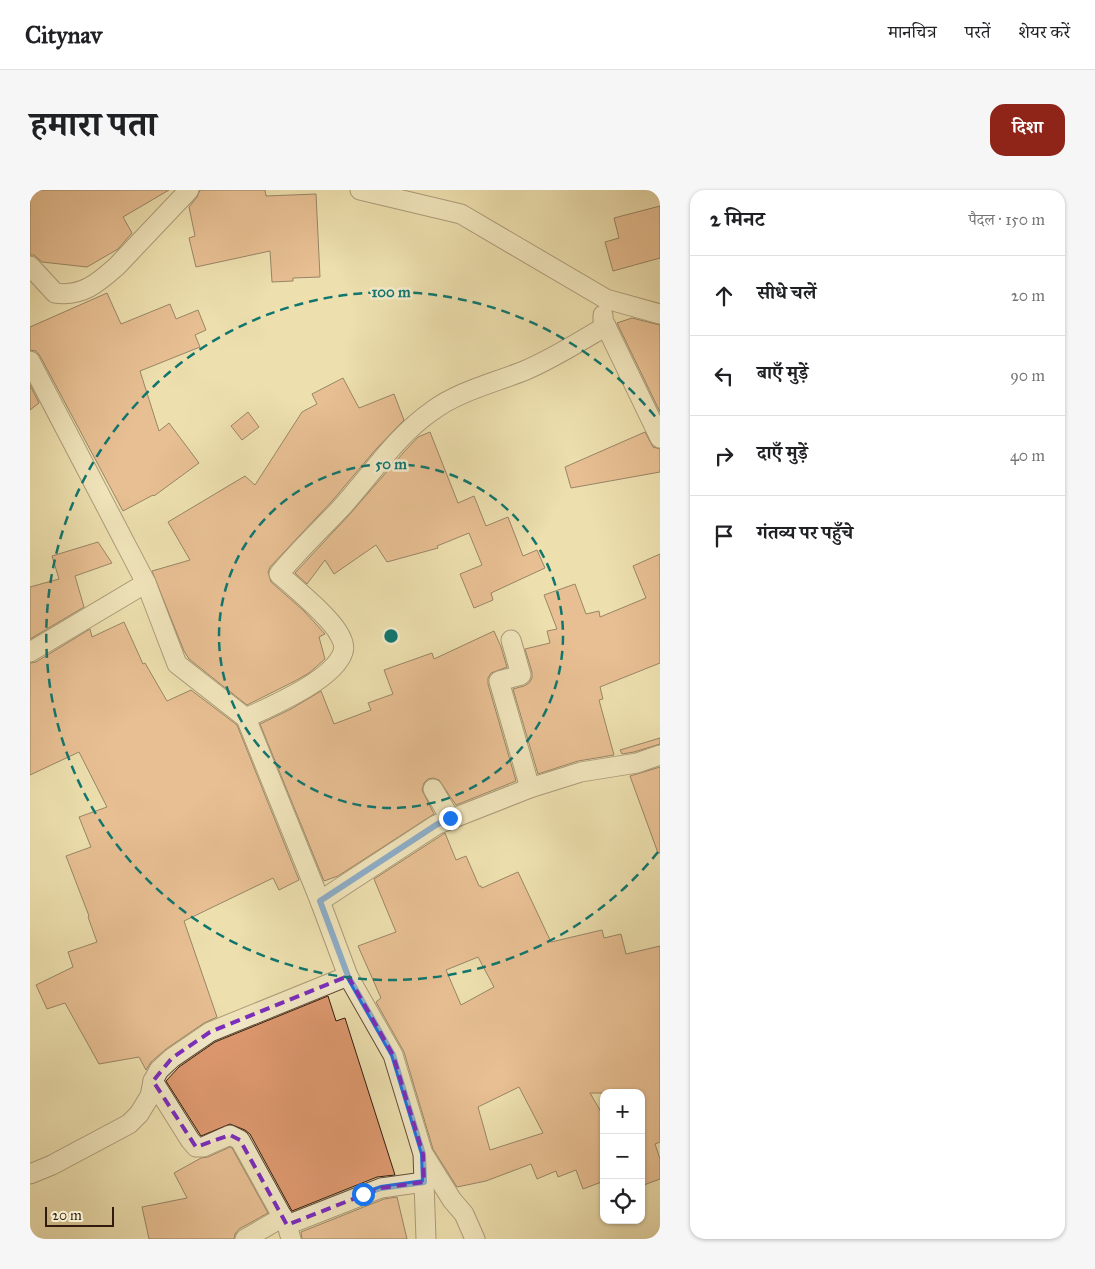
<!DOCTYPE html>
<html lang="hi">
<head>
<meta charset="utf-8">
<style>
  :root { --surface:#fff; --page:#f6f6f6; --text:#202124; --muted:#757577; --line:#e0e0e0; --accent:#8f2418 }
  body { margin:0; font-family:"IM FELL Great Primer","Noto Serif Devanagari",serif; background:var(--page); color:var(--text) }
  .controls { position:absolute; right:15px; bottom:15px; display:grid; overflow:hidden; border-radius:10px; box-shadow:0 1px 4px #0004 }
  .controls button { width:45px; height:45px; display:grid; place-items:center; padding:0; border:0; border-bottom:1px solid var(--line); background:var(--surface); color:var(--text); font:25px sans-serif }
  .scale { position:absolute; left:15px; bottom:12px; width:69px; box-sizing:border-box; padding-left:5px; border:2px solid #311b0f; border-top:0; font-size:14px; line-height:18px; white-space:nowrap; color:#311b0f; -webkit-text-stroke:4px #f3eaca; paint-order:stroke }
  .stop { position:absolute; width:15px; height:15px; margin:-11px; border:4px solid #1a73e8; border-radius:50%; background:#fff }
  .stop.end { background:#1a73e8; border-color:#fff; box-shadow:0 1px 5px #0008 }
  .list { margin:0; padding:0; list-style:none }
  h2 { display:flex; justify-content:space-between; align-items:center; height:65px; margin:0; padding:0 20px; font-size:21px }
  h2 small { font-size:16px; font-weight:400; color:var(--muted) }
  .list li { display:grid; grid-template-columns:32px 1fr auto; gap:15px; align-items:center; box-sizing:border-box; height:80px; padding:0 20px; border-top:1px solid var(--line) }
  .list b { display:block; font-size:19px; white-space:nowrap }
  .list em { font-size:16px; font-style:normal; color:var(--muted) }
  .icon { flex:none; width:28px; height:28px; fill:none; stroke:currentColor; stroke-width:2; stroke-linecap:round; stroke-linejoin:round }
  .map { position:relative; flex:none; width:630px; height:1049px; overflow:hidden; border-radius:15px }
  header { display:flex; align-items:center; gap:30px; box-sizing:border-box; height:70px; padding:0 25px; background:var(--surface); border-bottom:1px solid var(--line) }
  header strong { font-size:24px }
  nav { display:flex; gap:28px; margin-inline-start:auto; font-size:18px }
  .intro { display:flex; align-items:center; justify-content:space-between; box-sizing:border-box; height:120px; padding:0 30px }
  h1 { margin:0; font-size:35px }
  .button { padding:12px 22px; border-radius:15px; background:var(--accent); color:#fff; font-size:18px; font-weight:700 }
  main { display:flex; gap:30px; padding:0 30px }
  aside { flex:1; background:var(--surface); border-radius:15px; box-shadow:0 1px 4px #0004 }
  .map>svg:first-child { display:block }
  .building { fill:#df9970; stroke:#311b0f; fill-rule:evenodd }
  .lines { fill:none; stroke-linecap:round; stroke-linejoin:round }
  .street-casing { stroke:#604c37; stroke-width:21 }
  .street { stroke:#f3eaca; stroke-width:19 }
  .route { stroke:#1a73e8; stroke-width:6 }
  .marked { fill:none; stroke:#7b2cbf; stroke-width:4; stroke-dasharray:10 6; stroke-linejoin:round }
  .ring { fill:none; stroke:#0f766e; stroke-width:2.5; stroke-dasharray:9 6 }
  .centre { fill:#0f766e; stroke:#f3eaca; stroke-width:2.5 }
  .ring-label { font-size:15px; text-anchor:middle; font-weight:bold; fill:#0f766e; stroke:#f3eaca; stroke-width:5; stroke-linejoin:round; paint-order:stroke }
</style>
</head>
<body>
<header>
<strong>Citynav</strong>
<nav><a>मानचित्र</a><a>परतें</a><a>शेयर करें</a></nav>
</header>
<div class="intro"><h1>हमारा पता</h1><a class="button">दिशा</a></div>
<main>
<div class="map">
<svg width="630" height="1049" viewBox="0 0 630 1049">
  <rect width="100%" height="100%" fill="#eddfae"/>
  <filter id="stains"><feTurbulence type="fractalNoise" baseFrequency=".004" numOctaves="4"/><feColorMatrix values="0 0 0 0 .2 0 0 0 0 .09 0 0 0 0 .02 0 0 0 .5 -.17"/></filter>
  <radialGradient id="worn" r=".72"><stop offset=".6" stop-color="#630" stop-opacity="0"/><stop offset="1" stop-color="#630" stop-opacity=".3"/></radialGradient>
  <!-- building -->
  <g class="building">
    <path d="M 0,0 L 139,0 L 93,27 L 102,43 L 88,59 L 57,77 L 12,72 L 4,65 L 0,65 Z"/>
    <path d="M 170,0 L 235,0 L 236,6 L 286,4 L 290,87 L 263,88 L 263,91 L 242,92 L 240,61 L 166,77 L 159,48 L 165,46 L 159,17 L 167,7 Z"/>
    <path d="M 630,16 L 630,68 L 583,81 L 575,52 L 589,48 L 584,28 Z"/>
    <path d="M 77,103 L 91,134 L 140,114 L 146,129 L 168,120 L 176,140 L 165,145 L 170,157 L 110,181 L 129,241 L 139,233 L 169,273 L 124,306 L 123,305 L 93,321 L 10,166 L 6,161 L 0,160 L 0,137 Z"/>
    <path d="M 602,128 L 630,135 L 630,222 L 587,133 Z"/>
    <path d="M 313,188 L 329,218 L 364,204 L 374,230 L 346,259 L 303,310 L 240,377 L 238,382 L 241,392 L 274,421 L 295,444 L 289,447 L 295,469 L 279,483 L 265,491 L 217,515 L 159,469 L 154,461 L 122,381 L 160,370 L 138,332 L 215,286 L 225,295 L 272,222 L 287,214 L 282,204 Z"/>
    <path d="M 0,195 L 9,213 L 0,220 Z"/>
    <path d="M 218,222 L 229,237 L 212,250 L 201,236 Z"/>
    <path d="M 400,242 L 428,313 L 444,306 L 456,336 L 478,327 L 493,366 L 507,360 L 515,378 L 461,403 L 463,410 L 444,418 L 430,384 L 452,375 L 439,343 L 407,356 L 408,358 L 357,372 L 346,355 L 304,384 L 295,370 L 277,394 L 265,383 L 319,325 L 374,262 L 388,247 Z"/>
    <path d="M 615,242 L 623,257 L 630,259 L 630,282 L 541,298 L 535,277 Z"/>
    <path d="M 68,352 L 82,373 L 45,386 L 54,417 L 0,449 L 0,397 L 29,389 L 22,366 Z"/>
    <path d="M 630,364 L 630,473 L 570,497 L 573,509 L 569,510 L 584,565 L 548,571 L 508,584 L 483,499 L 494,496 L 499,493 L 502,488 L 502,482 L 495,459 L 520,453 L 517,441 L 527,439 L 514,405 L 545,394 L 556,424 L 569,421 L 570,427 L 616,408 L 603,376 Z"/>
    <path d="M 94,432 L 113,474 L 115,473 L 137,511 L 161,500 L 207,535 L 269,690 L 249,700 L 243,688 L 154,731 L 187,827 L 174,833 L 136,859 L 121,872 L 116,880 L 109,867 L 69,874 L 35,813 L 17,819 L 6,795 L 43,777 L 38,762 L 67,752 L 58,727 L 59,726 L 36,666 L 61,657 L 49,627 L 77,617 L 49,562 L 0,585 L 0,473 L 6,472 L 60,439 L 62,447 Z"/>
    <path d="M 464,441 L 471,457 L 477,477 L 461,483 L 458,488 L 458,494 L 486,591 L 426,615 L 409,590 L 403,588 L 398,589 L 394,593 L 392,600 L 404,624 L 308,686 L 294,691 L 230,534 L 261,519 L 291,501 L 304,534 L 341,520 L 338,513 L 363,504 L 354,480 L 402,463 L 404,469 Z"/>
    <path d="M 630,548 L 630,554 L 604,562 L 592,564 L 590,560 Z"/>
    <path d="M 630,577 L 630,663 L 628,663 L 600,586 Z"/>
    <path d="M 415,643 L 426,670 L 436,666 L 449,696 L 451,696 L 452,698 L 488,682 L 521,752 L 572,740 L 574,748 L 591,744 L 596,764 L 630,756 L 630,952 L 625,954 L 630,969 L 630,989 L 611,996 L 611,903 L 560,903 L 574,927 L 574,991 L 553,999 L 546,980 L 528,987 L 526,981 L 507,989 L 501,974 L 456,991 L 427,997 L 403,959 L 374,862 L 346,812 L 351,808 L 328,756 L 366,742 L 344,689 ZM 448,767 L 464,797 L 431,815 L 416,780 ZM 489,897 L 513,943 L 460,960 L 448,917 Z"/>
    <path d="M 298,806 L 306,831 L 315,828 L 365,985 L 347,987 L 262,1021 L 220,944 L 215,940 L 200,934 L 171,946 L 136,891 L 149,877 L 185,852 Z"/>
    <path d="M 200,957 L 202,958 L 238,1023 L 209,1039 L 205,1044 L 204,1049 L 119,1049 L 112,1017 L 157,1008 L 144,983 L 171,968 L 178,967 Z"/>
    <path d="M 367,1007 L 377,1049 L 272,1049 L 271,1042 L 354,1009 Z"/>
  </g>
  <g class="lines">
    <!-- street casing -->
    <g class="street-casing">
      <g id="street">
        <path d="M 330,0 L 431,24 L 576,109 L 630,124"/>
        <path d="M 0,76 L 25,103 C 52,107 68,93 87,76 L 159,0"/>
        <path d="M 573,125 L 573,130 L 630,248"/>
        <path d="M 0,171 L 116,393 L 147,474 L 216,528 L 290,711 L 318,786 L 363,865 L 393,964 L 396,1049"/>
        <path d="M 481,450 L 491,485 L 469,491 L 500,598"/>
        <path d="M 0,462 L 116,393"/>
        <path d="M 216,528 C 241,516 304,490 313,462 C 315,456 312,449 309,444 C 300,427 265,398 249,384 C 269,360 290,340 311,318 C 341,285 366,246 402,221 C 429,201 464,193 496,180 C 524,168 549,152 576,136"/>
        <path d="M 403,599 L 420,628"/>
        <path d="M 290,711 L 406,635 L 500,598 L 551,582 L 607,573 L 630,565"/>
        <path d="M 123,891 L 160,950 L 166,957 L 173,957 L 200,945 L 210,950 L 257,1035 L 261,1049"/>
        <path d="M 394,965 L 422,1010 L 434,1024 L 445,1049"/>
        <path d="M 0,984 L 22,975 L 99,934 L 109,924 L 120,906 L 123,891 L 129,880 L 142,868 L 180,842 L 318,786"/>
        <path d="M 257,1035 L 351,998 L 394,992"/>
        <path d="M 215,1049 L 253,1027"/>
      </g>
    </g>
    <!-- street -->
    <use href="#street" class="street"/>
  </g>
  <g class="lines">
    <!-- route -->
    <path class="route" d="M 333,1004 L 351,998 L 394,992 L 393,964 L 363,865 L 318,786 L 290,711 L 406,635 L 420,628"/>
  </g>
  <!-- marked area -->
  <path d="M0 0H630V1049H0ZM 318,786 L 363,865 L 393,964 L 394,992 L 351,998 L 257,1035 L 210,950 L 200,945 L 166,957 L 123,891 L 142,868 L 180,842 Z" fill="#eddfae" fill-opacity=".55" fill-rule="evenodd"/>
  <path class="marked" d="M 318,786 L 363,865 L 393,964 L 394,992 L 351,998 L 257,1035 L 210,950 L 200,945 L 166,957 L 123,891 L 142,868 L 180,842 Z"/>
  <!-- distance rings -->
  <g class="ring">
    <circle cx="361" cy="446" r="172"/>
    <path d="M628 662A344 344 0 1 1 628 230"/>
  </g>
  <circle cx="361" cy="446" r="8" class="centre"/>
  <g class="ring-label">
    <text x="361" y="107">100 m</text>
    <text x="361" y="279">50 m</text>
  </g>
  <rect width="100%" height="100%" filter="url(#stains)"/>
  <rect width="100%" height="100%" fill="url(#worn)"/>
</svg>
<div class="controls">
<button>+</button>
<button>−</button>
<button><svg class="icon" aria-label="locate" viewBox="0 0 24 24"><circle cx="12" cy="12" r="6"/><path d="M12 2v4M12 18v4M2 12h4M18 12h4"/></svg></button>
</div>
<div class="scale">20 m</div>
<div class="stop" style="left:333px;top:1004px"></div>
<div class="stop end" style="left:420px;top:628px"></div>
</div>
<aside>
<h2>2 मिनट<small>पैदल · 150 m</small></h2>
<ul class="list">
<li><svg class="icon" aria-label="ahead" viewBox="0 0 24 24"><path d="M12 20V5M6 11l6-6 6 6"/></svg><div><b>सीधे चलें</b></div><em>20 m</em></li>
<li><svg class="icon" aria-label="left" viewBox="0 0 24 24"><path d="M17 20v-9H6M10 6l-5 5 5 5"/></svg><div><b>बाएँ मुड़ें</b></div><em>90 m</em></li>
<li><svg class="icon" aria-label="right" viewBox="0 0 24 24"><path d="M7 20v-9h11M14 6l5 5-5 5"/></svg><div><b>दाएँ मुड़ें</b></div><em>40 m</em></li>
<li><svg class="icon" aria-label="arrive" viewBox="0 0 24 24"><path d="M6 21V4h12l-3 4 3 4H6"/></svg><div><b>गंतव्य पर पहुँचे</b></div></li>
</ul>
</aside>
</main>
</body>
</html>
